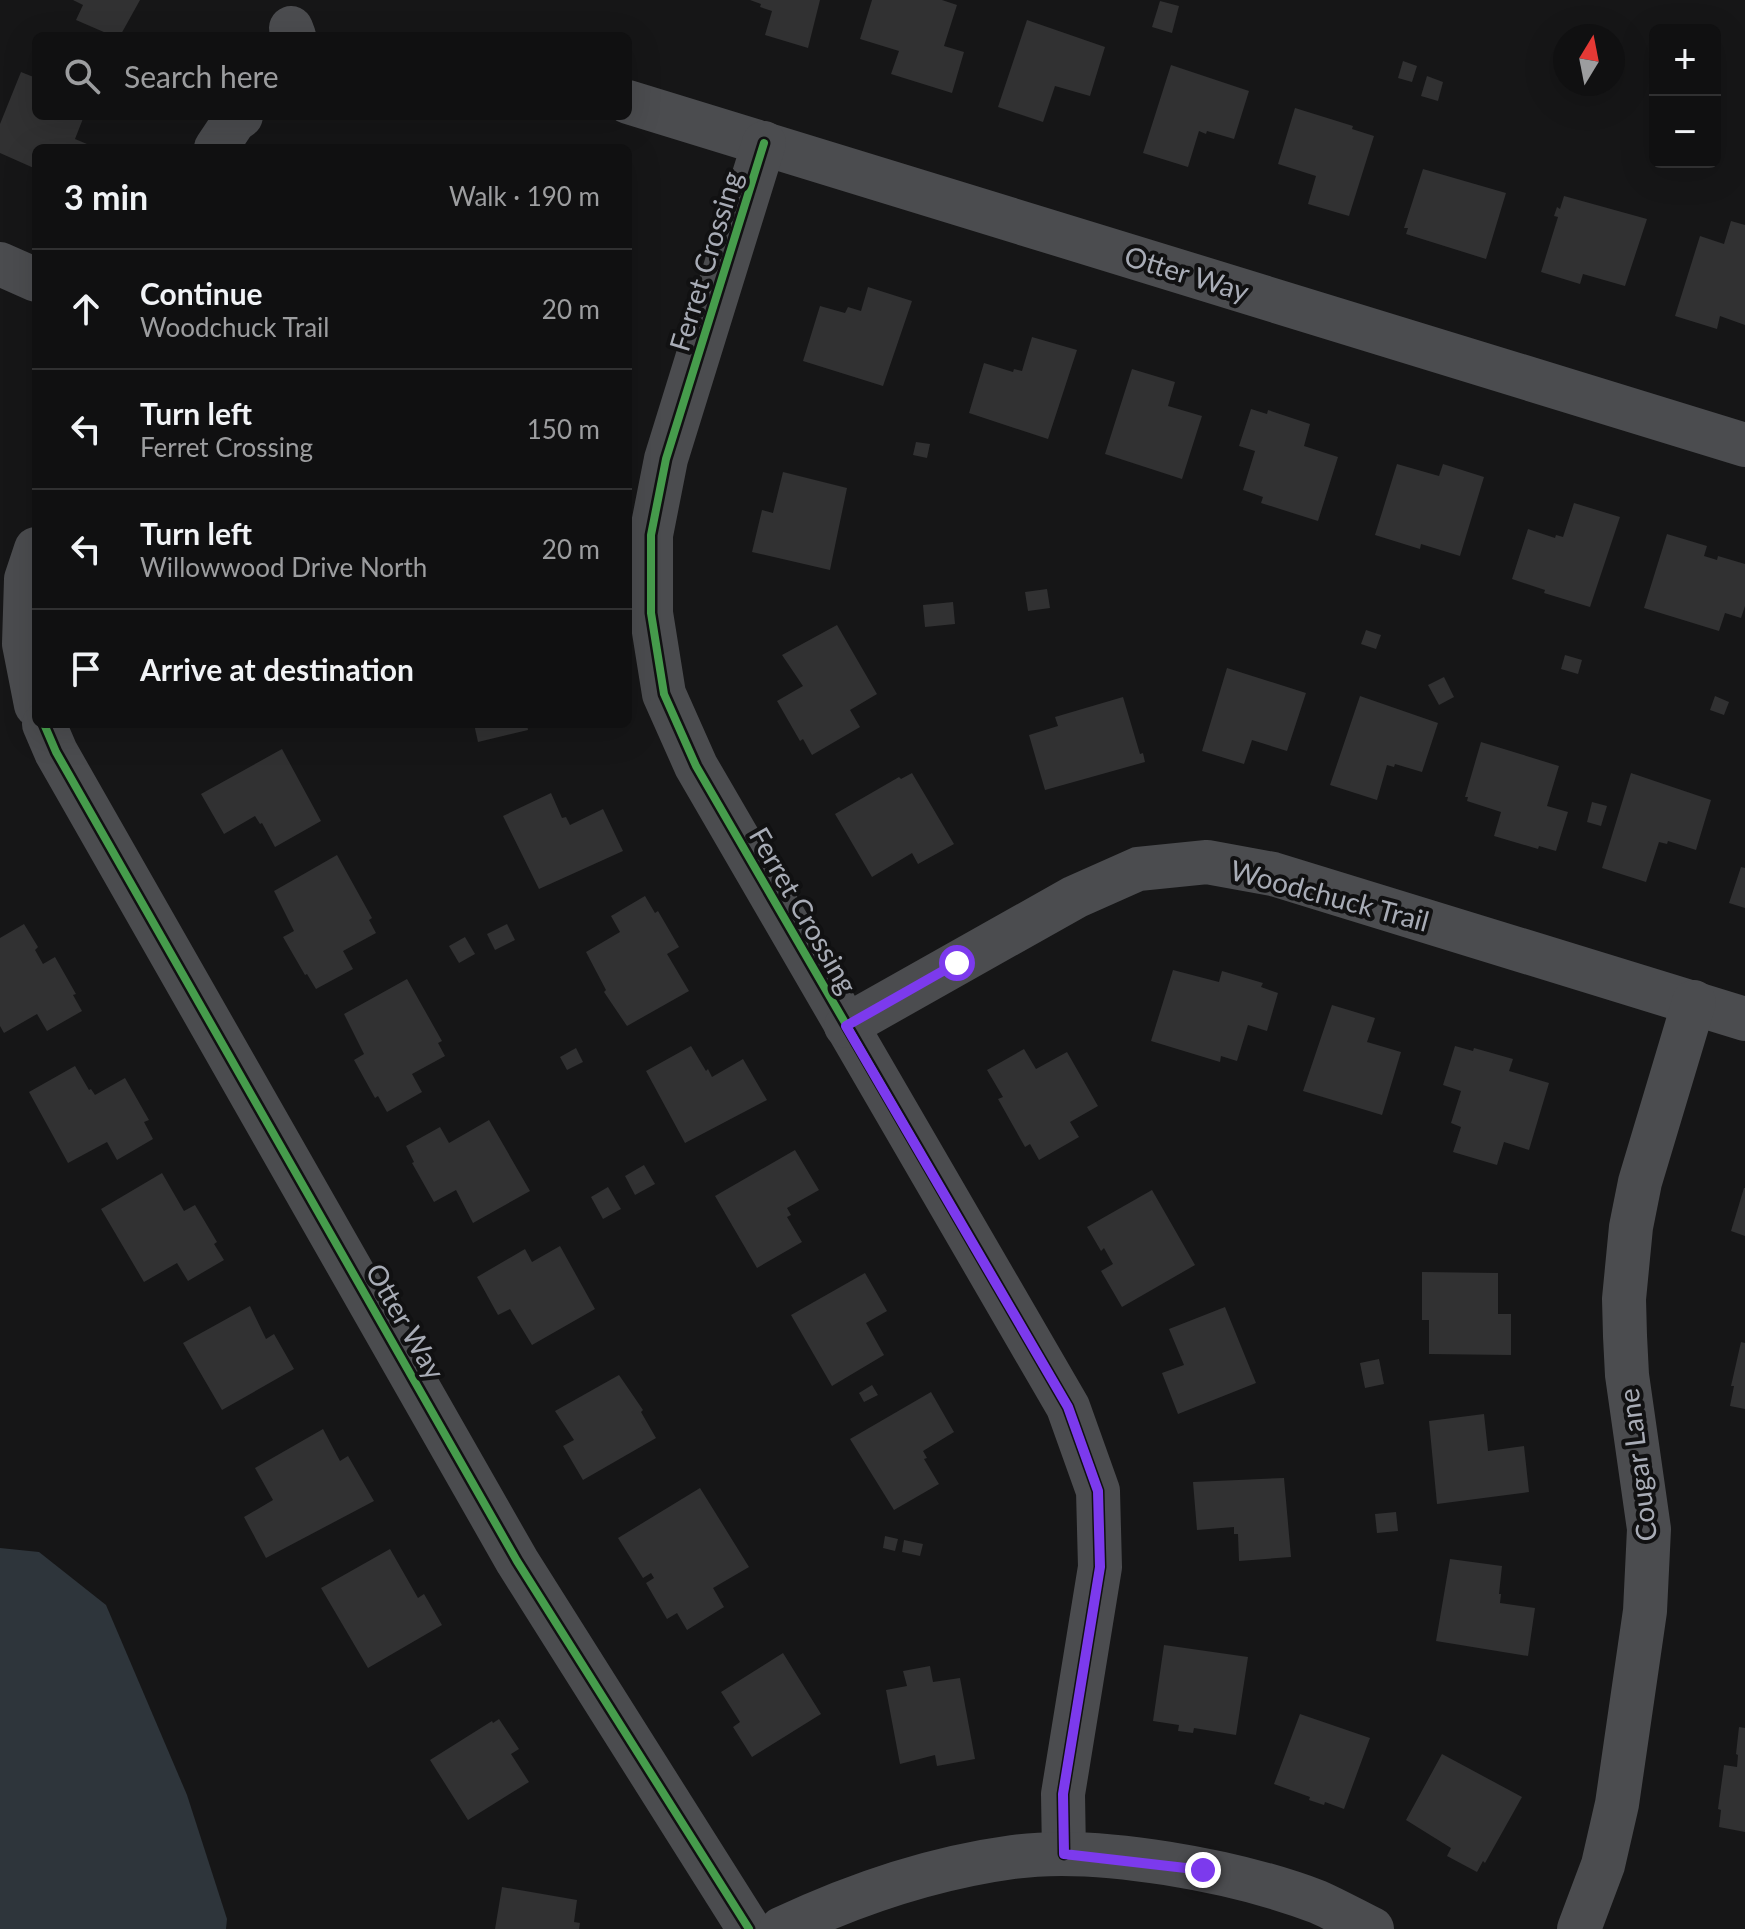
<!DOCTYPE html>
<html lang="en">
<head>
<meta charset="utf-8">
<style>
  :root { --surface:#101011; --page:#19191a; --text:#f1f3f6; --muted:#9c9d9f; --line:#303031 }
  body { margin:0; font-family:Lato,sans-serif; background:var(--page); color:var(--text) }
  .controls { position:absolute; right:24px; top:24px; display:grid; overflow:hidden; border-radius:12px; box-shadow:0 8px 32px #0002 }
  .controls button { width:72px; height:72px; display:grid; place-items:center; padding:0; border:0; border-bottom:2px solid var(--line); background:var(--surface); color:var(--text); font:40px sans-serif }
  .compass { position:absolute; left:1553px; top:24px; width:72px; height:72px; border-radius:50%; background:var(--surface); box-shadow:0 8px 32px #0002; rotate:10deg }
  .stop { position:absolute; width:24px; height:24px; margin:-18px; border:6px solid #7c3aed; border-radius:50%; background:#fff }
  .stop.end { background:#7c3aed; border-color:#fff; box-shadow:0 2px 8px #0008 }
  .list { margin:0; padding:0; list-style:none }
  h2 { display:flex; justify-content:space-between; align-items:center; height:104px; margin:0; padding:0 32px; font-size:34px }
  h2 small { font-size:26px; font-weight:400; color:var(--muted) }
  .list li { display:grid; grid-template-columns:52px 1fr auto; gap:24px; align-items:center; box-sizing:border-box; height:120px; padding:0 32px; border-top:2px solid var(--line) }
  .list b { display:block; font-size:30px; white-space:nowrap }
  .list p { margin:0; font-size:26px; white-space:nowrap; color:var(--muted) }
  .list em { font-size:26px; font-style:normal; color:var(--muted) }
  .icon { flex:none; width:44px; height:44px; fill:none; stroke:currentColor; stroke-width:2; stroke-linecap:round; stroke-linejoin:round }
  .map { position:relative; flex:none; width:1745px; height:1929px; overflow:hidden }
  .search { position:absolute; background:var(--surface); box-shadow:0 8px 32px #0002; left:32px; top:32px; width:600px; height:88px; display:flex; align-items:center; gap:20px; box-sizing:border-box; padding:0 28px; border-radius:12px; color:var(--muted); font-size:30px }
  .panel { position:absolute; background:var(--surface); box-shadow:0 8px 32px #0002; left:32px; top:144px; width:600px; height:584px; border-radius:12px }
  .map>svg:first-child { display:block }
  .water { fill:#2e353b }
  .building { fill:#313132 }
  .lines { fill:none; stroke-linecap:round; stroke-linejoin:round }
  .minor { stroke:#4b4c4f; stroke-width:44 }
  .cycleway-casing { stroke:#111112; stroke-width:13 }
  .cycleway { stroke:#469c4c; stroke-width:8 }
  .route { stroke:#7c3aed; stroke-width:10 }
  .labels { text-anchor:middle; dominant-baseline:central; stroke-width:8; stroke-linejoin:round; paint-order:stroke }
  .street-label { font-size:28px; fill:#a8acb6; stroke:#111112 }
</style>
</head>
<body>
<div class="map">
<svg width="1745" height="1929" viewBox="0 0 1745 1929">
  <rect width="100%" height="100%" fill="#161617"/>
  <!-- water -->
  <path class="water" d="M 0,1548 L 39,1552 L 106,1605 L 187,1795 L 227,1919 L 226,1929 L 0,1929 Z"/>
  <!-- building -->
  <g class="building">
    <path d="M 73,0 L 140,0 L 120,36 L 113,36 L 76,20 L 83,5 Z"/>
    <path d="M 750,0 L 820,0 L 808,48 L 765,35 L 772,11 L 760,7 L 761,4 Z"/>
    <path d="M 872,0 L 942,0 L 957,5 L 944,46 L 964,52 L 952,93 L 891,74 L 899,51 L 860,39 Z"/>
    <path d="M 1160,1 L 1179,6 L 1172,33 L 1152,27 Z"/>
    <path d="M 1027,20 L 1105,47 L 1090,96 L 1055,86 L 1043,122 L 998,107 Z"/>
    <path d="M 1403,61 L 1417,66 L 1412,82 L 1398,78 Z"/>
    <path d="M 1171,65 L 1249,91 L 1234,139 L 1207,131 L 1206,134 L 1199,131 L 1188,167 L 1143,153 Z"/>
    <path d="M 21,72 L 36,78 L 36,116 L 84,116 L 75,139 L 87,144 L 85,148 L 36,148 L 36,169 L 0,153 L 0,124 Z"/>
    <path d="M 1427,76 L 1443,82 L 1438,101 L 1421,96 Z"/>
    <path d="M 1295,108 L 1353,126 L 1352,129 L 1374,136 L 1349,216 L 1308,204 L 1316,176 L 1278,164 Z"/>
    <path d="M 1423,169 L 1506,193 L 1486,259 L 1406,234 L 1408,228 L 1404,228 Z"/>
    <path d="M 1564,196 L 1647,219 L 1625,286 L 1583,274 L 1580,284 L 1541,272 L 1558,217 L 1554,216 L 1557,207 L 1560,209 Z"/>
    <path d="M 1731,221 L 1745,225 L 1745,325 L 1720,316 L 1717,329 L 1675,316 L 1700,236 L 1724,244 Z"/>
    <path d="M 868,287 L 912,301 L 883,386 L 803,361 L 820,306 L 845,313 L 848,307 L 861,311 Z"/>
    <path d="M 1032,337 L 1077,350 L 1048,439 L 969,413 L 984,363 L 1013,372 L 1014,369 L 1022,371 Z"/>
    <path d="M 1132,369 L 1175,382 L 1168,406 L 1202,416 L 1182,479 L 1105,454 Z"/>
    <path d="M 1251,409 L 1267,414 L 1268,410 L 1310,424 L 1304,446 L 1338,457 L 1318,521 L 1261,503 L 1263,497 L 1243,490 L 1255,451 L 1239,446 Z"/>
    <path d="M 916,442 L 930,444 L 927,458 L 913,455 Z"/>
    <path d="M 1397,464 L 1439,476 L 1443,464 L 1484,477 L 1460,556 L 1421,544 L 1420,549 L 1375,535 Z"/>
    <path d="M 783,472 L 847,488 L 830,570 L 752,552 L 762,510 L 773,513 Z"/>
    <path d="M 1574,503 L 1620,517 L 1590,607 L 1544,593 L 1545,590 L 1512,579 L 1528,529 L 1555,538 L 1556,535 L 1563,537 Z"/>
    <path d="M 1667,534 L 1707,546 L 1704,556 L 1717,560 L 1718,556 L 1745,564 L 1745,606 L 1741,618 L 1725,613 L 1719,631 L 1644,608 Z"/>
    <path d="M 1047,589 L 1050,608 L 1028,611 L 1025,592 Z"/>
    <path d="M 953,602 L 955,624 L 925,627 L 923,605 Z"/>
    <path d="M 837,625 L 877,694 L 850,710 L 860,727 L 812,755 L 803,739 L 800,741 L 777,701 L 803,686 L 782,655 Z"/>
    <path d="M 1366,630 L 1381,635 L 1376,649 L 1361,644 Z"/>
    <path d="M 1565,655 L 1582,660 L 1578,674 L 1561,669 Z"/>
    <path d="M 1227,668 L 1306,693 L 1287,751 L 1252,740 L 1244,764 L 1202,751 Z"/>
    <path d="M 1444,677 L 1454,697 L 1439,705 L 1428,685 Z"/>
    <path d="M 1360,696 L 1438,723 L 1422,772 L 1395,764 L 1394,767 L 1387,765 L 1377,800 L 1330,785 Z"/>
    <path d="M 1715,696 L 1729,702 L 1724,715 L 1710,710 Z"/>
    <path d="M 1123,697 L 1140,754 L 1143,753 L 1145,762 L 1045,790 L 1029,735 L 1058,726 L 1055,717 Z"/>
    <path d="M 474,724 L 527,724 L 528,730 L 478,742 Z"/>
    <path d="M 1481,742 L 1559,766 L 1547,806 L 1568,812 L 1556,851 L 1539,846 L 1538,849 L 1494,836 L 1501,812 L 1467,801 L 1468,797 L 1465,797 Z"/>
    <path d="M 282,749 L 321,821 L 275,847 L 262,823 L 260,824 L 255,816 L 224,834 L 201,794 Z"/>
    <path d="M 912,773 L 954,844 L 918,864 L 912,853 L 872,877 L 835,814 L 899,777 L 901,779 Z"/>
    <path d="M 1631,773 L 1711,800 L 1696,850 L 1668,841 L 1667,844 L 1659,842 L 1646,882 L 1602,868 Z"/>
    <path d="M 551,793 L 562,818 L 566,817 L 570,825 L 603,809 L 623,851 L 539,889 L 503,816 Z"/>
    <path d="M 1592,802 L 1607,806 L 1601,826 L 1587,822 Z"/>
    <path d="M 337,855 L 372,918 L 369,920 L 376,933 L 343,951 L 353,969 L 316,989 L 307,974 L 305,975 L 283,937 L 294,931 L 274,891 Z"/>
    <path d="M 1741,867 L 1745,868 L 1745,908 L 1729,903 Z"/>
    <path d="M 645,896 L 655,913 L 658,911 L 679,947 L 667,954 L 689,991 L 627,1026 L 604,992 L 606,990 L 586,952 L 620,932 L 611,916 Z"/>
    <path d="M 24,924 L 38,947 L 35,950 L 43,964 L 55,957 L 76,994 L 73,995 L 82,1011 L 47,1031 L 37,1014 L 4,1033 L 0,1026 L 0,938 Z"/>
    <path d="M 507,924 L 515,940 L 495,950 L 487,934 Z"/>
    <path d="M 465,937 L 475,954 L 459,963 L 449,946 Z"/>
    <path d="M 1173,970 L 1219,982 L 1222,971 L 1263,983 L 1261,987 L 1278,993 L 1267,1031 L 1248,1025 L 1237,1061 L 1221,1056 L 1220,1062 L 1151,1041 Z"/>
    <path d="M 407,979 L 442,1041 L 438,1043 L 445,1056 L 412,1074 L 422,1092 L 387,1112 L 378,1096 L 375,1098 L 354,1060 L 364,1054 L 344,1014 Z"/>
    <path d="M 1332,1005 L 1375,1018 L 1367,1042 L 1401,1052 L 1382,1115 L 1303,1091 Z"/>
    <path d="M 691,1046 L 706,1071 L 708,1069 L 712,1077 L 743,1059 L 767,1100 L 685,1143 L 646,1071 Z"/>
    <path d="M 1455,1046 L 1473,1051 L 1474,1048 L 1513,1059 L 1509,1071 L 1549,1083 L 1529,1150 L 1504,1142 L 1497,1165 L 1453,1152 L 1461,1127 L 1451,1123 L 1461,1091 L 1443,1085 Z"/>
    <path d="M 576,1048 L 583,1062 L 567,1070 L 560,1057 Z"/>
    <path d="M 1024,1049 L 1036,1069 L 1067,1052 L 1098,1106 L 1070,1122 L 1079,1137 L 1039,1160 L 1030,1144 L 1025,1147 L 998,1099 L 1003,1097 L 987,1070 Z"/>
    <path d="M 75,1066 L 89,1090 L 91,1089 L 95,1095 L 125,1078 L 149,1120 L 144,1122 L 153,1139 L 117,1160 L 107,1142 L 68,1163 L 29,1092 Z"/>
    <path d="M 489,1120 L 530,1191 L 473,1223 L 456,1190 L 434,1202 L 412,1163 L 414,1162 L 406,1146 L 440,1127 L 449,1143 Z"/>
    <path d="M 795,1150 L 819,1190 L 787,1208 L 791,1215 L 787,1217 L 802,1242 L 757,1268 L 715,1196 Z"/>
    <path d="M 644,1165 L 655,1184 L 635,1195 L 625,1176 Z"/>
    <path d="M 162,1173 L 184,1211 L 195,1205 L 217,1242 L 214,1244 L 224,1260 L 188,1281 L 177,1263 L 144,1282 L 101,1209 Z"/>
    <path d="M 608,1187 L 621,1209 L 603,1219 L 591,1197 Z"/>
    <path d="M 1744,1188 L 1745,1188 L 1745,1236 L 1731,1231 Z"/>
    <path d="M 1152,1190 L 1195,1265 L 1122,1307 L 1101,1271 L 1113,1264 L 1104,1248 L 1101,1251 L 1087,1227 Z"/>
    <path d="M 560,1246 L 595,1309 L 532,1345 L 510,1309 L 498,1315 L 477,1277 L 525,1249 L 532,1262 Z"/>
    <path d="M 1422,1272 L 1498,1273 L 1498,1314 L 1511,1314 L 1511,1355 L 1429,1354 L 1429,1320 L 1422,1320 Z"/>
    <path d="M 865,1273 L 887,1311 L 866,1323 L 884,1355 L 832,1386 L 791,1315 Z"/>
    <path d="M 250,1306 L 266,1339 L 274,1334 L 294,1369 L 222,1410 L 183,1343 Z"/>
    <path d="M 1225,1307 L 1256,1383 L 1178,1414 L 1162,1373 L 1184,1365 L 1169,1329 Z"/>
    <path d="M 1741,1342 L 1745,1343 L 1745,1409 L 1730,1406 L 1734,1386 L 1731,1386 Z"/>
    <path d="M 1379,1359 L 1384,1384 L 1365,1388 L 1360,1363 Z"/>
    <path d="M 619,1375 L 643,1410 L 641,1412 L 656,1438 L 583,1480 L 563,1446 L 574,1440 L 555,1411 Z"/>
    <path d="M 872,1385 L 878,1395 L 864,1402 L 859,1393 Z"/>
    <path d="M 931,1392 L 954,1432 L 923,1451 L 927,1458 L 924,1459 L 939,1484 L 894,1510 L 850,1439 Z"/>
    <path d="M 1484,1414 L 1488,1451 L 1524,1446 L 1529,1492 L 1437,1504 L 1429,1421 Z"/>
    <path d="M 323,1429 L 340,1461 L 348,1456 L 374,1501 L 266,1558 L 244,1517 L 273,1500 L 255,1468 Z"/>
    <path d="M 1284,1478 L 1291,1557 L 1239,1561 L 1238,1534 L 1234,1534 L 1234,1527 L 1197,1530 L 1193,1482 Z"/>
    <path d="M 700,1488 L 749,1567 L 713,1588 L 724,1607 L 687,1630 L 677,1613 L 667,1619 L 646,1583 L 654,1578 L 651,1573 L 643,1578 L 618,1538 Z"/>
    <path d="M 1396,1512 L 1398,1531 L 1377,1533 L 1375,1514 Z"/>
    <path d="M 885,1536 L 898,1539 L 895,1551 L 883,1548 Z"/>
    <path d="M 904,1540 L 923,1544 L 920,1556 L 902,1552 Z"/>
    <path d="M 390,1549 L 418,1598 L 424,1594 L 442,1625 L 368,1668 L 321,1588 Z"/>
    <path d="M 1450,1559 L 1502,1566 L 1499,1594 L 1501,1594 L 1500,1603 L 1535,1608 L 1528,1656 L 1436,1641 Z"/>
    <path d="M 1164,1645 L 1248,1657 L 1236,1735 L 1194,1728 L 1193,1733 L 1178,1731 L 1179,1725 L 1153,1721 Z"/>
    <path d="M 783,1653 L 821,1714 L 752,1757 L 733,1727 L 740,1722 L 721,1692 Z"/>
    <path d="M 930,1666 L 933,1682 L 960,1678 L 975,1759 L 937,1766 L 935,1755 L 900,1764 L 886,1690 L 907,1686 L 903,1671 Z"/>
    <path d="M 1300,1714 L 1370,1738 L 1344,1809 L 1325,1802 L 1324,1805 L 1309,1800 L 1310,1797 L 1274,1784 Z"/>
    <path d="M 499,1719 L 519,1749 L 511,1754 L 529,1782 L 468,1820 L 430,1760 L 492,1721 L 493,1723 Z"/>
    <path d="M 1739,1727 L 1745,1728 L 1745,1832 L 1719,1827 L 1721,1810 L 1718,1809 L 1724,1765 L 1737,1767 L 1738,1755 L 1736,1754 Z"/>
    <path d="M 1442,1754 L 1522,1797 L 1485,1863 L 1483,1861 L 1477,1872 L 1447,1856 L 1451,1848 L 1406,1820 Z"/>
    <path d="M 502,1887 L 577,1900 L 574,1922 L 580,1923 L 579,1929 L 495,1929 Z"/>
  </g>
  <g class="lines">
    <!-- minor -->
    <g class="minor">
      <path d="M 291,28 L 294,36"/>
      <path d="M 628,102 L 1745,445"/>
      <path d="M 764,143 L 666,459 L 651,535 L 651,613 L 664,694 L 696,766 L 1068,1407 L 1098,1491 L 1100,1567 L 1063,1794 L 1064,1854"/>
      <path d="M 216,148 L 234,121 L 241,116"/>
      <path d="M 0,264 L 36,280"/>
      <path d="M 36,549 L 26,579 L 24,644 L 36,705"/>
      <path d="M 44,724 L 56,752 L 517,1561 L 749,1929"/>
      <path d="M 846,1026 L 1075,897 L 1138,869 L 1207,862 L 1273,874 L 1745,1019"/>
      <path d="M 781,1929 C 855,1894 932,1868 1013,1857 C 1098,1845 1237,1871 1318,1902 C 1336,1910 1354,1920 1372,1929"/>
      <path d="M 1579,1929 L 1603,1865 L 1617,1804 L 1645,1611 L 1649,1529 L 1627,1375 L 1625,1336 L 1624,1299 L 1631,1227 L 1640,1182 L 1694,1002"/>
    </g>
    <!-- cycleway casing -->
    <g class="cycleway-casing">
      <g id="cycleway">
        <path d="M 764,143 L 666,459 L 651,535 L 651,613 L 664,694 L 696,766 L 1068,1407 L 1098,1491 L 1100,1567 L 1063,1794 L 1064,1854"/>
        <path d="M 44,724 L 56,752 L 517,1561 L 749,1929"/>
      </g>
    </g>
    <!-- cycleway -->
    <use href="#cycleway" class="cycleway"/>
  </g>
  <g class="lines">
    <!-- route -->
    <path class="route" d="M 957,963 L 846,1026 L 1068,1407 L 1098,1491 L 1100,1567 L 1063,1794 L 1064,1854 L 1203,1870"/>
  </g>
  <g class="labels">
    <!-- street labels -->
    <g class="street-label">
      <text transform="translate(705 261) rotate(-73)">Ferret Crossing</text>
      <text transform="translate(1187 273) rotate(17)">Otter Way</text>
      <text transform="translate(1330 895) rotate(15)">Woodchuck Trail</text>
      <text transform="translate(804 910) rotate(60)">Ferret Crossing</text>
      <text transform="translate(406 1321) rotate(60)">Otter Way</text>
      <text transform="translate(1637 1465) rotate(-97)">Cougar Lane</text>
    </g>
  </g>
</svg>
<div class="controls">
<button>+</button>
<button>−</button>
</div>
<svg class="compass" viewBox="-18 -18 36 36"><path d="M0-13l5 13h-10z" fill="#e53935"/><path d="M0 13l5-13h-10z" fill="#9c9d9f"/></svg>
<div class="stop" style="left:957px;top:963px"></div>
<div class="stop end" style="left:1203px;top:1870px"></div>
<div class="search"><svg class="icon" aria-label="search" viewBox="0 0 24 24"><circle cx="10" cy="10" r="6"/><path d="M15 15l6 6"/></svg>Search here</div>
<section class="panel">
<h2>3 min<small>Walk · 190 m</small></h2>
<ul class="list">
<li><svg class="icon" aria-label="ahead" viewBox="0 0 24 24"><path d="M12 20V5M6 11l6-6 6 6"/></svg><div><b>Continue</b><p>Woodchuck Trail</p></div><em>20 m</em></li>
<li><svg class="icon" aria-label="left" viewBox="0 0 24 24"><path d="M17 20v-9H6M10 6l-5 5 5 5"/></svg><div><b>Turn left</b><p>Ferret Crossing</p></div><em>150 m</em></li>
<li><svg class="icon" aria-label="left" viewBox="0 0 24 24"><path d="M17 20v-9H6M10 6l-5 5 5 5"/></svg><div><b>Turn left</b><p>Willowwood Drive North</p></div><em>20 m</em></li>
<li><svg class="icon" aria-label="arrive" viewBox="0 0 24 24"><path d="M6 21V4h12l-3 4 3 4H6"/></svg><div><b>Arrive at destination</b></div></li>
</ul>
</section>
</div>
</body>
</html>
